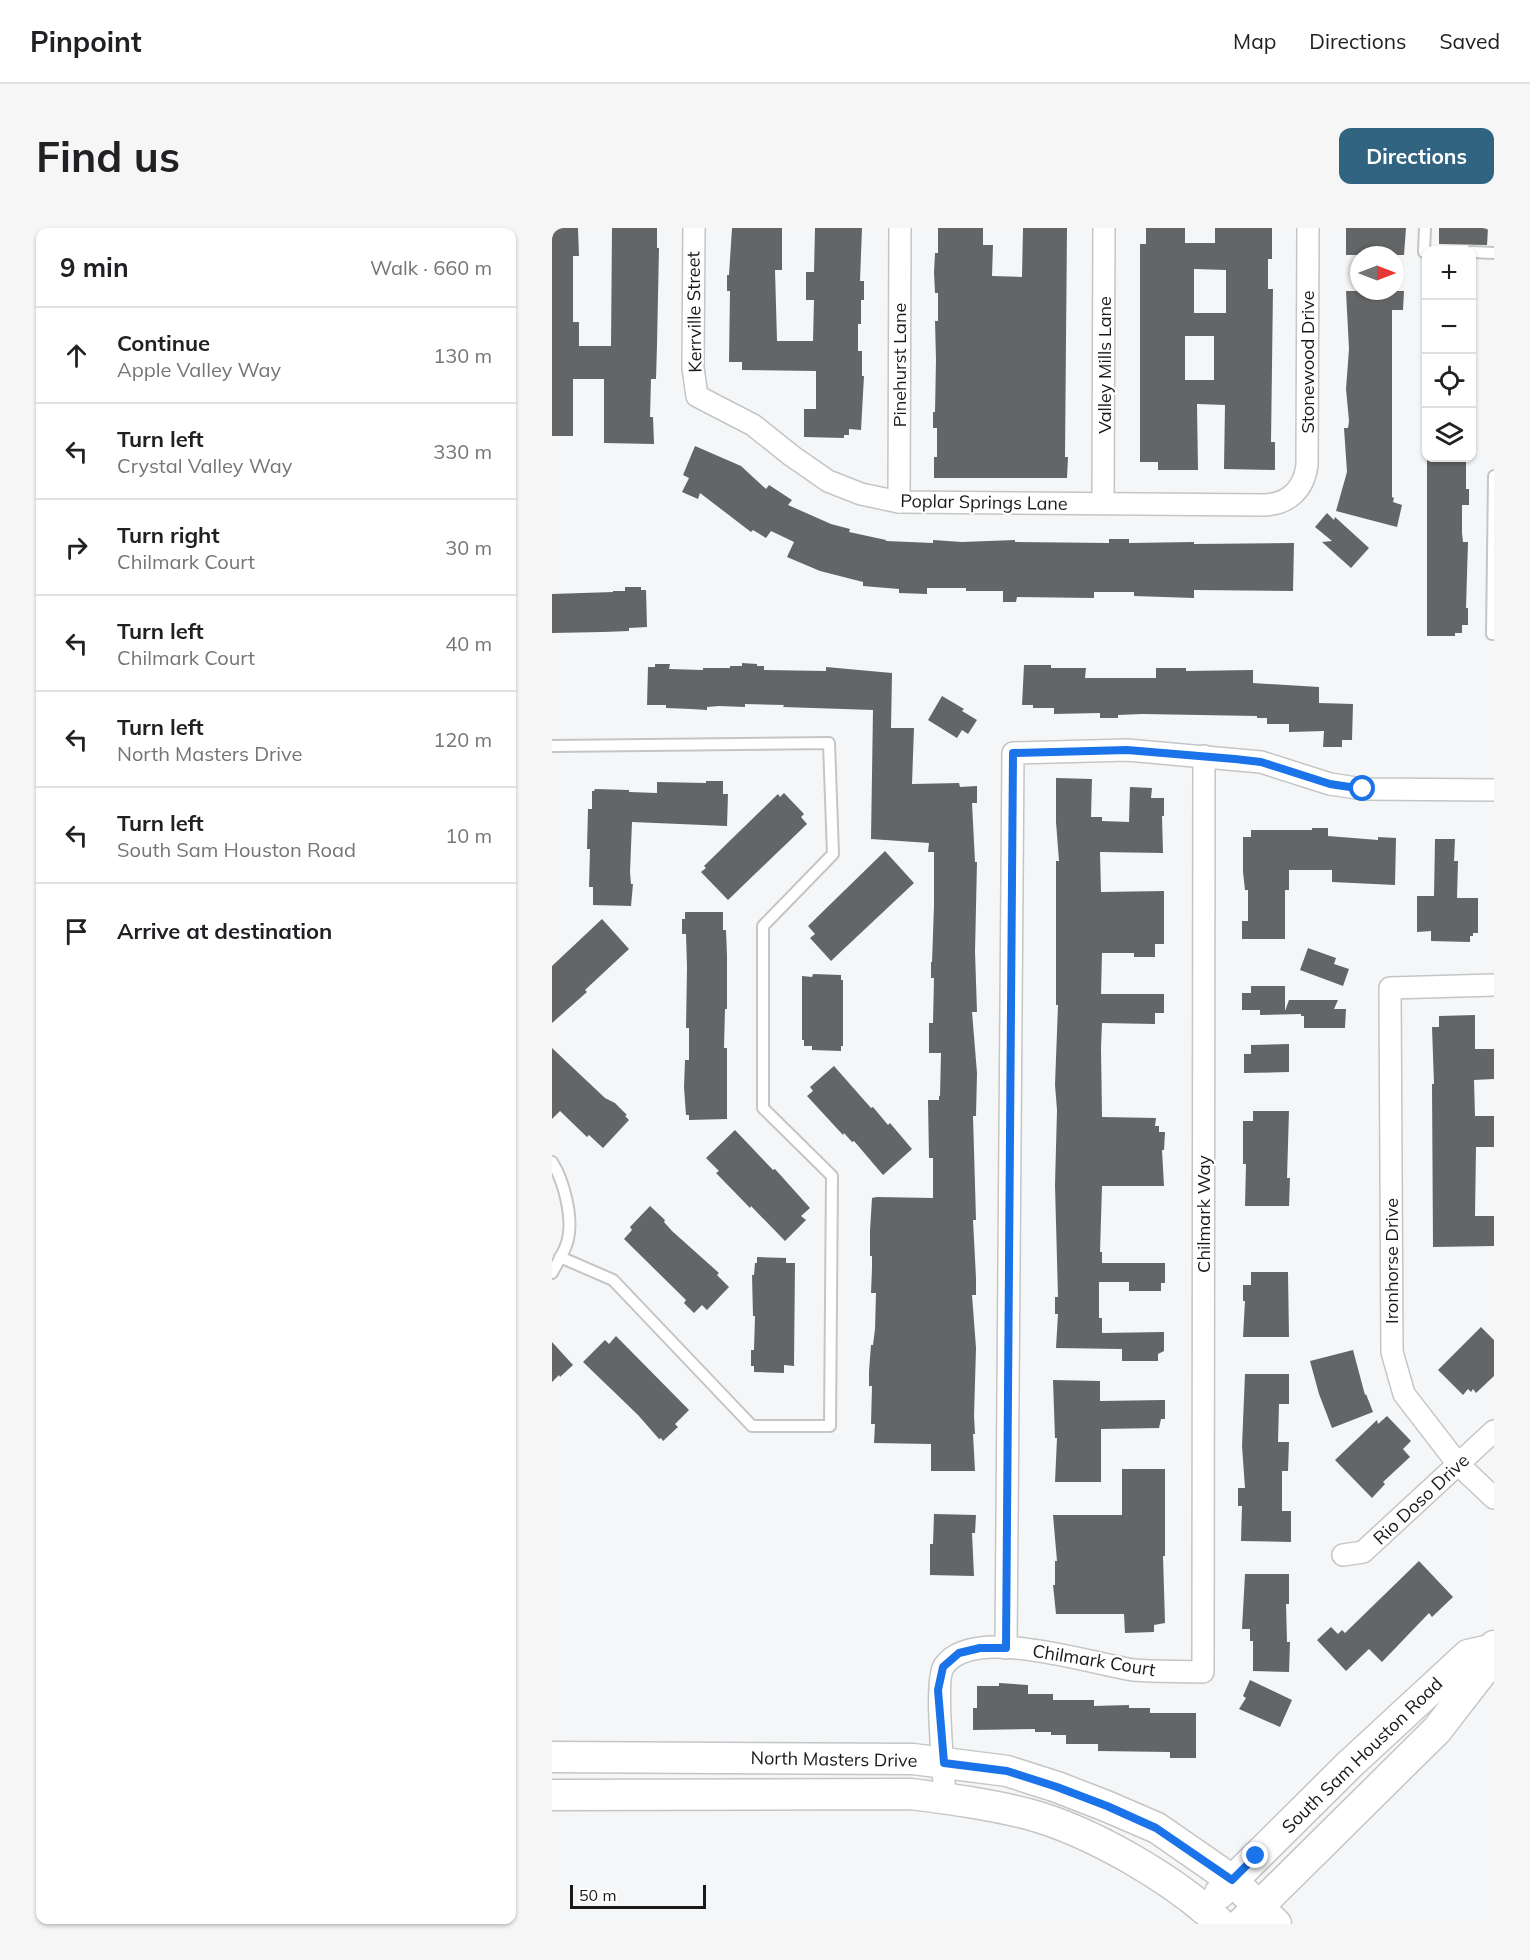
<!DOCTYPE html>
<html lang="en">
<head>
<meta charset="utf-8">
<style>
  :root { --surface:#fff; --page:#f6f6f6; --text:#202124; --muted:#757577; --line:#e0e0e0; --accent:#306481 }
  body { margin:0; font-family:Mulish,sans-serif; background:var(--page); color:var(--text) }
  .controls { position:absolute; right:18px; top:18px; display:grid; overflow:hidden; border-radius:12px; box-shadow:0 2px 4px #0004 }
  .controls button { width:54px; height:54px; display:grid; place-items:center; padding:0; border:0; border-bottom:2px solid var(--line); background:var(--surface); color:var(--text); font:30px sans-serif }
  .compass { position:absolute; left:798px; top:18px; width:54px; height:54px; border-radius:50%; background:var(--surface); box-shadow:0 2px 4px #0004; rotate:90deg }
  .scale { position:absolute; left:18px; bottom:15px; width:136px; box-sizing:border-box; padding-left:6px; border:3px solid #19191a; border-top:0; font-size:16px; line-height:21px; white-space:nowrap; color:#19191a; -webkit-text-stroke:4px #fff; paint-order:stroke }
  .stop { position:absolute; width:18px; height:18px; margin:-14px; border:4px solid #1a73e8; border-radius:50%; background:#fff }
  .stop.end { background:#1a73e8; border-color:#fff; box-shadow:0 2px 6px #0008 }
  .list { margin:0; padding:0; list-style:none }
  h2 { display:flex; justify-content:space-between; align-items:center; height:78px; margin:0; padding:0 24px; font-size:26px }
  h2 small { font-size:20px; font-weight:400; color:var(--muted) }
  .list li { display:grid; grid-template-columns:39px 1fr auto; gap:18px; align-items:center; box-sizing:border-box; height:96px; padding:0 24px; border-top:2px solid var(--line) }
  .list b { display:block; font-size:22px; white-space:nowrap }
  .list p { margin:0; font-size:20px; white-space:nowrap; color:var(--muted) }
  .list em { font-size:20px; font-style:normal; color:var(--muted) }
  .icon { flex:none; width:33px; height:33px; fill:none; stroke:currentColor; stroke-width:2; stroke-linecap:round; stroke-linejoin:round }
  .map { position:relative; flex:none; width:942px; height:1696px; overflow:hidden; border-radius:12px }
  header { display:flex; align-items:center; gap:36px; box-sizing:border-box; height:84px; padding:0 30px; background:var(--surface); border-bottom:2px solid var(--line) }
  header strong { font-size:28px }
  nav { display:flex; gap:33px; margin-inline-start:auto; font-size:21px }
  .intro { display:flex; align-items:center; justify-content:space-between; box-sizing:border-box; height:144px; padding:0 36px }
  h1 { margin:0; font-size:42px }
  .button { padding:15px 27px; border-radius:12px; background:var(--accent); color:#fff; font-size:21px; font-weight:700 }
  main { display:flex; gap:36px; padding:0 36px }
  aside { flex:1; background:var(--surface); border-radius:12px; box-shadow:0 2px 4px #0004 }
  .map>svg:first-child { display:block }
  .building { fill:#646566; fill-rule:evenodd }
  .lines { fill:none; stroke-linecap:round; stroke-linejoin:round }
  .lane-casing { stroke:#c4c5c6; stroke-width:14 }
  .street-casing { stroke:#c4c5c6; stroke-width:24 }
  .secondary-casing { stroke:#c4c5c6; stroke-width:33 }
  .lane { stroke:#fff; stroke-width:10 }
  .street { stroke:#fff; stroke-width:21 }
  .secondary { stroke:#fff; stroke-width:30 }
  .route { stroke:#1a73e8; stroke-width:8 }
  .labels { text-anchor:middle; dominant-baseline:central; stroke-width:4.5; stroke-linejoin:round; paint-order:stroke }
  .street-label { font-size:18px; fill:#19191a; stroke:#fff }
</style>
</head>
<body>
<header>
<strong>Pinpoint</strong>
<nav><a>Map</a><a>Directions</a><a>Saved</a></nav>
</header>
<div class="intro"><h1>Find us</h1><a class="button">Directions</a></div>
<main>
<aside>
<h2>9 min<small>Walk · 660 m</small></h2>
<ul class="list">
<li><svg class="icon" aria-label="ahead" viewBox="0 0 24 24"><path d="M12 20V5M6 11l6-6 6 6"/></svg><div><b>Continue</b><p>Apple Valley Way</p></div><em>130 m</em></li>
<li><svg class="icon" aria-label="left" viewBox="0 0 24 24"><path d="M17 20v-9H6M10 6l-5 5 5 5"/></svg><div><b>Turn left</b><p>Crystal Valley Way</p></div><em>330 m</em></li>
<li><svg class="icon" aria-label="right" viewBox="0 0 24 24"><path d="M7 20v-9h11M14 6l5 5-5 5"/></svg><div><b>Turn right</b><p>Chilmark Court</p></div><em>30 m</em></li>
<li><svg class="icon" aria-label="left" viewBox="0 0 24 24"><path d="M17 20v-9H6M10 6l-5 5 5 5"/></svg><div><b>Turn left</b><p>Chilmark Court</p></div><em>40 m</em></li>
<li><svg class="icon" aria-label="left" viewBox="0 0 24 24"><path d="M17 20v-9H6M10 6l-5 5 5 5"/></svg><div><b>Turn left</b><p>North Masters Drive</p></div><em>120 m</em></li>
<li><svg class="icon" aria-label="left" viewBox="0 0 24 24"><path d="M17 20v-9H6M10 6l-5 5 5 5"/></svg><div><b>Turn left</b><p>South Sam Houston Road</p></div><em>10 m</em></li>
<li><svg class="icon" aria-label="arrive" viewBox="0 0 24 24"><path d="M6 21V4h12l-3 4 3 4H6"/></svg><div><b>Arrive at destination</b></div></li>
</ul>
</aside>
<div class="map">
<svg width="942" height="1696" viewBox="0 0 942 1696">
  <rect width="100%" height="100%" fill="#f5f6f7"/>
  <!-- building -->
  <g class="building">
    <path d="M 0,0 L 26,0 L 27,28 L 21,28 L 21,94 L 27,94 L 27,118 L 59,118 L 60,0 L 105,0 L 105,20 L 107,20 L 105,117 L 104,151 L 99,151 L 98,189 L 101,189 L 102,216 L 52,215 L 52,151 L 21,151 L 21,208 L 0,208 Z"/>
    <path d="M 180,0 L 230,0 L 230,42 L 223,42 L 225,113 L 261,113 L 262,72 L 254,72 L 254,44 L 262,44 L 263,0 L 310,0 L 308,53 L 312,53 L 312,72 L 309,72 L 309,96 L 306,96 L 306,123 L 310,123 L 310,148 L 312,148 L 309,202 L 297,201 L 297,207 L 292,207 L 292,210 L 252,209 L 252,181 L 264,181 L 264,143 L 190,142 L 190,134 L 177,134 L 178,63 L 175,63 L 175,47 L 177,47 Z"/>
    <path d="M 386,0 L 431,0 L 431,17 L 441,17 L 440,48 L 470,49 L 471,0 L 515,0 L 513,229 L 516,229 L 515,250 L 382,250 L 382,229 L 385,229 L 385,200 L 381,200 L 381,184 L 383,184 L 384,132 L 383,93 L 386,93 L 386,65 L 383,65 L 382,44 L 383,25 L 386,25 Z"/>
    <path d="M 594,0 L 633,0 L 633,15 L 663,15 L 663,0 L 720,0 L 720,31 L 716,31 L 716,61 L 721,61 L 719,214 L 723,214 L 723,242 L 672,241 L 673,177 L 645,176 L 646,242 L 606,242 L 606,234 L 588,234 L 588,16 L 594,16 ZM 642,41 L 674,42 L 674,85 L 642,85 ZM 633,108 L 662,108 L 662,152 L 633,152 Z"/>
    <path d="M 794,0 L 854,0 L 852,27 L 794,27 Z"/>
    <path d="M 887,0 L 936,0 L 935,17 L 887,16 Z"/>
    <path d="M 794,63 L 852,63 L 851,82 L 840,82 L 840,269 L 842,270 L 841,274 L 850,277 L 845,299 L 784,283 L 795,244 L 792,200 L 796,200 L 797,193 L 794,161 L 797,121 Z"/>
    <path d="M 143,218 L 189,238 L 214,261 L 217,257 L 240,272 L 236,277 L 279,296 L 298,301 L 297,304 L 334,312 L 334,313 L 381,315 L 381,312 L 410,314 L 463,312 L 463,314 L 557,315 L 557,311 L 577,311 L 577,315 L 642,314 L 642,316 L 742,315 L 741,363 L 642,362 L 642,370 L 582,368 L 582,364 L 542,364 L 542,370 L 465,369 L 464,374 L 451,374 L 451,363 L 414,363 L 414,360 L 375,360 L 375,366 L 347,365 L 347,361 L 311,358 L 311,354 L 268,343 L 235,329 L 242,314 L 219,303 L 214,310 L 201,302 L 199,304 L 148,265 L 146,271 L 130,264 L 137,250 L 131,247 Z"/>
    <path d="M 875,230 L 914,230 L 914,261 L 917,261 L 917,277 L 910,277 L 910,305 L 911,314 L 916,314 L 914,380 L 916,380 L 916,397 L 910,397 L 910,405 L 903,405 L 903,408 L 875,408 Z"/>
    <path d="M 775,285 L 782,292 L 783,289 L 817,320 L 799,340 L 770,314 L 780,313 L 763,299 Z"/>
    <path d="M 73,359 L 89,359 L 89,362 L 94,362 L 95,399 L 77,400 L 77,403 L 51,404 L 0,405 L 0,366 L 61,364 L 61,363 L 73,363 Z"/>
    <path d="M 190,435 L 205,436 L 205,438 L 212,438 L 212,442 L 274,443 L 274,439 L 340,445 L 339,500 L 362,500 L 360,556 L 407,555 L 408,559 L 425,558 L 425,575 L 420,575 L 423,634 L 425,634 L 423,724 L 425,784 L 420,784 L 425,845 L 424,888 L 421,888 L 424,992 L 421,992 L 424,1050 L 424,1067 L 420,1067 L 424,1120 L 422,1188 L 423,1206 L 421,1206 L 423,1243 L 379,1243 L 379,1216 L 322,1215 L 323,1196 L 319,1196 L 320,1158 L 317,1158 L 317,1143 L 319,1117 L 321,1117 L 323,1101 L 324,1065 L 319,1065 L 320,1040 L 320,1028 L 318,1028 L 318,1003 L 320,970 L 325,969 L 381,970 L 381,930 L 377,930 L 376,872 L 387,872 L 387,868 L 388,868 L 389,825 L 377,825 L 377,795 L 381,795 L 382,750 L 379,750 L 379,734 L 380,734 L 382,678 L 382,624 L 376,624 L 377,615 L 319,611 L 321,482 L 231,479 L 232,477 L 193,476 L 193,479 L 167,478 L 155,479 L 155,482 L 139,481 L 114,480 L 114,477 L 95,477 L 96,439 L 103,439 L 103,436 L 118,436 L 117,441 L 151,442 L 151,440 L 178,440 L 178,438 L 190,438 Z"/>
    <path d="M 472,437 L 499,437 L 499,440 L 534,440 L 533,450 L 604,450 L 604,440 L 634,440 L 634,443 L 701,442 L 701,455 L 767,459 L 767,475 L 801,476 L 800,512 L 790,512 L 790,519 L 771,519 L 772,503 L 737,504 L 737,496 L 715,496 L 715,490 L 705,490 L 705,488 L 590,486 L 566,487 L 566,490 L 548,490 L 548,485 L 502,486 L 502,480 L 481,480 L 481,477 L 470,477 Z"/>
    <path d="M 390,468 L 412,481 L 410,483 L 425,492 L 416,506 L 410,502 L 405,510 L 376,492 Z"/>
    <path d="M 504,550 L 540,551 L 539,589 L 550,589 L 550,593 L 577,594 L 578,559 L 600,560 L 599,570 L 612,570 L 612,588 L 610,588 L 611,625 L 548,624 L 549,664 L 612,663 L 612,716 L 603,716 L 603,729 L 582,729 L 582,725 L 550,725 L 549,766 L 612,766 L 612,785 L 603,785 L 603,796 L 550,795 L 549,820 L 550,889 L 604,890 L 603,898 L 607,898 L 607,904 L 613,904 L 612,922 L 610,922 L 612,958 L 550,958 L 548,1024 L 550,1024 L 550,1035 L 613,1035 L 613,1055 L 609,1055 L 609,1063 L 577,1063 L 577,1054 L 547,1054 L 547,1090 L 550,1090 L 550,1105 L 612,1104 L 612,1123 L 606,1126 L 606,1133 L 570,1133 L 570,1121 L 504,1120 L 506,1086 L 503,1086 L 503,1069 L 506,1069 L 503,957 L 505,882 L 503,857 L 506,777 L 504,777 L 504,633 L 507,633 L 504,594 Z"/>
    <path d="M 154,553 L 171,553 L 171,566 L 176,566 L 175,598 L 80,594 L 78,644 L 79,656 L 81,656 L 79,678 L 41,677 L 41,659 L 37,659 L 38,621 L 35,621 L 36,581 L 40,581 L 40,563 L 42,563 L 43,561 L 77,562 L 77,564 L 105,565 L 105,554 L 154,555 Z"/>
    <path d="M 232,565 L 252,586 L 249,589 L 255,596 L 176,672 L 149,644 L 154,640 L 152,638 L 226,566 L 228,569 Z"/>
    <path d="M 760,600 L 776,600 L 776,608 L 826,612 L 826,609 L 844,610 L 843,657 L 780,654 L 780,642 L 737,642 L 737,662 L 733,662 L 733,711 L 690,711 L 690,693 L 696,693 L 696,662 L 693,662 L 691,644 L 691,609 L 699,609 L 699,602 L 760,602 Z"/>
    <path d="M 883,611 L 903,611 L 902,633 L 906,633 L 905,670 L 926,670 L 926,705 L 921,705 L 921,708 L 918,708 L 918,714 L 879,713 L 879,703 L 865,704 L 865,668 L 882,668 Z"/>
    <path d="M 333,623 L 362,655 L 279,733 L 258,710 L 263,706 L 256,698 Z"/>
    <path d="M 133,684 L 171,684 L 171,702 L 174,702 L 175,728 L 175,781 L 173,781 L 172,820 L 175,820 L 175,891 L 137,892 L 137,887 L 134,887 L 132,859 L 133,832 L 137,832 L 137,800 L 134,800 L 135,739 L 134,706 L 130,706 L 130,691 L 133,691 Z"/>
    <path d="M 50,691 L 77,721 L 33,762 L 35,764 L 0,795 L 0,738 Z"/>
    <path d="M 756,720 L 784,730 L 782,736 L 797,741 L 791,758 L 748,742 Z"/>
    <path d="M 261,746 L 289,747 L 289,752 L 291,752 L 291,818 L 289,818 L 289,823 L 260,822 L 260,818 L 252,818 L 252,812 L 250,812 L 250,748 L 260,749 Z"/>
    <path d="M 699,758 L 733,758 L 733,783 L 737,772 L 786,772 L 782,781 L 794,781 L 793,800 L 752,800 L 752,788 L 749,788 L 749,786 L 708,787 L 708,782 L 690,782 L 690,765 L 699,765 Z"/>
    <path d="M 923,787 L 923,821 L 942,821 L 942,851 L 922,852 L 923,888 L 942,888 L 942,919 L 924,919 L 923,988 L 942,988 L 942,1018 L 881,1019 L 880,856 L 882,856 L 880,799 L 887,799 L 887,788 Z"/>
    <path d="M 737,816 L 737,844 L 692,845 L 692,826 L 699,826 L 699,817 Z"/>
    <path d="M 0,820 L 53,870 L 63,875 L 75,887 L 73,888 L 77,892 L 51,920 L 37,907 L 35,909 L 8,883 L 0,891 Z"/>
    <path d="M 282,838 L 319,880 L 321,879 L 336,897 L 338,895 L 360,921 L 331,947 L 302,913 L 300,914 L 292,905 L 291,907 L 255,868 L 261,863 L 258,859 Z"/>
    <path d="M 701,883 L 737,883 L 735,950 L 738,950 L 737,978 L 693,978 L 694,936 L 691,936 L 691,893 L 701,893 Z"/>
    <path d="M 183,902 L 221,942 L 223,941 L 258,980 L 249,988 L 254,992 L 233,1013 L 199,978 L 198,980 L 164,945 L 167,943 L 154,930 Z"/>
    <path d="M 98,978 L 113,992 L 112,994 L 120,1003 L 167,1045 L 165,1047 L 177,1059 L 155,1082 L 150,1077 L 142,1085 L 132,1075 L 134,1072 L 72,1011 L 80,1002 L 78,999 Z"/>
    <path d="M 205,1029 L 234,1030 L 234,1035 L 243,1035 L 242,1138 L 232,1137 L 232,1145 L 202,1144 L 202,1138 L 199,1138 L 199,1122 L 202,1122 L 203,1088 L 201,1088 L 200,1047 L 202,1047 L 203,1035 L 205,1035 Z"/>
    <path d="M 699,1044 L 736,1044 L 737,1109 L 691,1109 L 693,1073 L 691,1073 L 691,1057 L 699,1057 Z"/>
    <path d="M 929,1099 L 942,1112 L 942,1148 L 924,1165 L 921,1161 L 919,1164 L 916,1161 L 911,1167 L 886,1142 Z"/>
    <path d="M 64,1108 L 137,1182 L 123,1196 L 126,1199 L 111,1213 L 109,1210 L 107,1211 L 86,1187 L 31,1134 L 53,1112 L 57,1116 Z"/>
    <path d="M 0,1114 L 21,1137 L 8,1149 L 7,1147 L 0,1154 Z"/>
    <path d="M 801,1122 L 813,1167 L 814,1166 L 821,1184 L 780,1200 L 767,1166 L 758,1133 Z"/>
    <path d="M 693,1146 L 737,1146 L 737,1176 L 727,1176 L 726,1214 L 737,1214 L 736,1243 L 730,1243 L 730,1283 L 739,1283 L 739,1314 L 689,1313 L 690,1278 L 686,1278 L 686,1260 L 693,1260 L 690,1218 Z"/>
    <path d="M 501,1152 L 548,1153 L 548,1173 L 613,1172 L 613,1191 L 609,1191 L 607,1200 L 549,1201 L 549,1254 L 503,1254 L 505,1210 L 503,1210 Z"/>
    <path d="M 835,1188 L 859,1213 L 851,1221 L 858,1229 L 831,1254 L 833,1256 L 820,1270 L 783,1232 L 825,1192 L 826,1196 Z"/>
    <path d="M 570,1241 L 613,1241 L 613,1328 L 611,1328 L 613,1395 L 602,1397 L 602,1404 L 573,1405 L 572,1386 L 504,1386 L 501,1357 L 503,1357 L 503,1333 L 505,1333 L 501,1287 L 570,1287 Z"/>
    <path d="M 382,1286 L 424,1287 L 423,1305 L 420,1305 L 422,1348 L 378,1347 L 378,1316 L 381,1316 Z"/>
    <path d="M 867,1333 L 901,1369 L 880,1389 L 877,1385 L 830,1434 L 817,1421 L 794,1443 L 765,1412 L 779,1399 L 786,1406 L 790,1402 L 793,1405 Z"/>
    <path d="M 693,1346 L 737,1346 L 737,1376 L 734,1376 L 735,1414 L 738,1414 L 737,1444 L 701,1443 L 701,1413 L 698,1413 L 698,1401 L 690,1401 Z"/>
    <path d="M 698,1452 L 740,1472 L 728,1499 L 687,1481 L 694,1470 L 691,1468 Z"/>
    <path d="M 447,1455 L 476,1457 L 476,1466 L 501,1466 L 501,1472 L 542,1472 L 542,1478 L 577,1477 L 577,1480 L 598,1480 L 598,1485 L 644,1485 L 644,1530 L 618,1530 L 618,1524 L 546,1523 L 546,1516 L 514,1516 L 514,1507 L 499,1507 L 499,1504 L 483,1504 L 483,1501 L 421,1502 L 421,1480 L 425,1480 L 425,1458 L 447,1458 Z"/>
  </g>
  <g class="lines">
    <!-- lane casing -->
    <g class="lane-casing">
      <g id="lane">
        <path d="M 873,0 L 872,24 L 874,24"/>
        <path d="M 920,24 L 942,25"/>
        <path d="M 942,248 L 940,406 L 942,406"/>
        <path d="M 0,518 L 277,515 L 281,626 L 211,698 L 211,880 L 280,948 L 278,1198 L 200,1198 L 61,1052 L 8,1029"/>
        <path d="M 0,934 C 12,953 21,989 16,1011 C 14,1022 5,1035 0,1045"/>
      </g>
    </g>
    <!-- street casing -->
    <g class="street-casing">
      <g id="street">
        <path d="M 142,0 L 141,140 L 145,168 L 201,197 L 240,228 L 276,253 L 309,266 L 347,274 L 712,277 C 737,276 752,261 755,237 L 756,0"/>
        <path d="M 347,274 L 348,0"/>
        <path d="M 551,274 L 552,0"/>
        <path d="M 942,757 L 838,760 L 840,1124 L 852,1166 L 906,1236 L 942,1270"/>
        <path d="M 791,1327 L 811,1324 L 942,1203"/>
        <path d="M 454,1420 L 461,525 L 575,522 L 709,534 L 778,556 L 811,561 L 942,562"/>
        <path d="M 393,1570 C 392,1547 382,1452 392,1438 C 421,1396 539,1436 582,1442 C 604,1444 628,1443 651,1444 L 652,528"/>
      </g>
    </g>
    <!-- secondary casing -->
    <g class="secondary-casing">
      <g id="secondary">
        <path d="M 0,1529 L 361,1531 L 455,1543 L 505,1559 L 554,1578 L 605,1600 L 680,1652 L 724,1696"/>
        <path d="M 0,1567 L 359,1566 C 398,1571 437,1576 476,1586 C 539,1603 622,1651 669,1696"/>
        <path d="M 668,1665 L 797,1537 L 916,1427 L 938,1422 L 942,1418"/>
        <path d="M 689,1696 L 885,1502 L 936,1436 L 938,1422"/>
      </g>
    </g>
    <!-- lane -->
    <use href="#lane" class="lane"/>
    <!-- street -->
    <use href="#street" class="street"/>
    <!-- secondary -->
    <use href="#secondary" class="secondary"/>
  </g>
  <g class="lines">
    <!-- route -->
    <path class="route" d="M 704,1628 L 680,1652 L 604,1600 L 555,1578 L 505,1559 L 455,1543 L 392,1535 L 386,1462 L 391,1439 L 407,1425 L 428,1420 L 454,1420 L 461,525 L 575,522 L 683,531 L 709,534 L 778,556 L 811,561"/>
  </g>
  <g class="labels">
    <!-- street labels -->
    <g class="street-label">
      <text transform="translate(142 84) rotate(-91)">Kerrville Street</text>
      <text transform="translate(755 134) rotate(-90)">Stonewood Drive</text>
      <text transform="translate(347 137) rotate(-90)">Pinehurst Lane</text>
      <text transform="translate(552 137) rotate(-90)">Valley Mills Lane</text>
      <text transform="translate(432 274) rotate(1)">Poplar Springs Lane</text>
      <text transform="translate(651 986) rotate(-90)">Chilmark Way</text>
      <text transform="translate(839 1033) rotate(-90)">Ironhorse Drive</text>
      <text transform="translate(869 1271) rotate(-43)">Rio Doso Drive</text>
      <text transform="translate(542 1432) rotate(9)">Chilmark Court</text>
      <text transform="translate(810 1527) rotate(-44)">South Sam Houston Road</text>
      <text transform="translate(282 1531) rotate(1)">North Masters Drive</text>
    </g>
  </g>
</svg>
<div class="controls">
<button>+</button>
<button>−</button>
<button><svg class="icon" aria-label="locate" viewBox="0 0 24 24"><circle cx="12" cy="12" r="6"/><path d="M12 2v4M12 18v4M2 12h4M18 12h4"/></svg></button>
<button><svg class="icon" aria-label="layers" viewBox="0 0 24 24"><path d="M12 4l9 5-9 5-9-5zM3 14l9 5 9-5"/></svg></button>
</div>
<svg class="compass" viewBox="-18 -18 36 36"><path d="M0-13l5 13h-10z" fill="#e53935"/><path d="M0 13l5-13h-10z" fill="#757577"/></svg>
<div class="scale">50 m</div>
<div class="stop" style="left:811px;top:561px"></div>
<div class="stop end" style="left:704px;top:1628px"></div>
</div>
</main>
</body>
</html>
